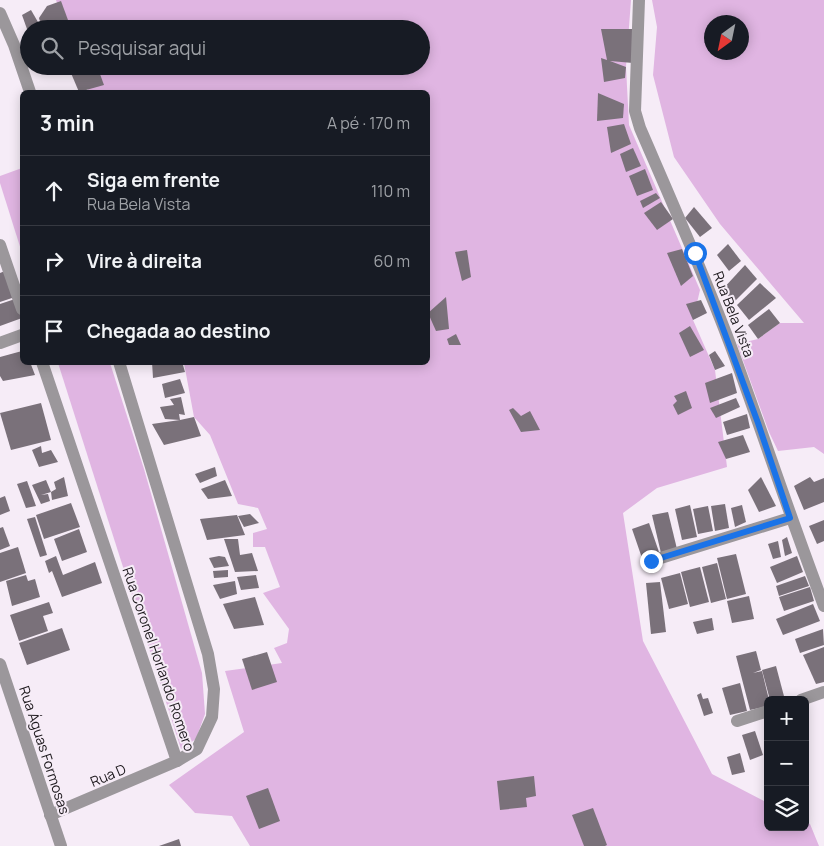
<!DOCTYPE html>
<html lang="pt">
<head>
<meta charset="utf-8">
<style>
  :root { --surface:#171b24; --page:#20242c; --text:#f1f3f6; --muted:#9ea1a6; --line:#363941 }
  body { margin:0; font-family:Manrope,sans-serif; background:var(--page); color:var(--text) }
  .controls { position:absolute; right:15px; bottom:15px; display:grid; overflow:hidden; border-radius:8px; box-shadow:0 2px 12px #0003 }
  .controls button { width:45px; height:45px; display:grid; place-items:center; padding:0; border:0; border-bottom:1px solid var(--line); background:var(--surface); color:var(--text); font:25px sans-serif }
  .compass { position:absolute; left:704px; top:15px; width:45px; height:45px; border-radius:50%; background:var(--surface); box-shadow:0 2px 12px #0003; rotate:213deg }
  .stop { position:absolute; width:15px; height:15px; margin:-11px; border:4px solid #1a73e8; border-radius:50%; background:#fff }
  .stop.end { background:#1a73e8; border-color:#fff; box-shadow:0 1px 5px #0008 }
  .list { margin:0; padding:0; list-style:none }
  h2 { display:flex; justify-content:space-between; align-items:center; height:65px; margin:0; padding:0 20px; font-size:21px }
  h2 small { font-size:16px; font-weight:400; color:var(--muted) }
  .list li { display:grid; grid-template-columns:32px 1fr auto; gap:15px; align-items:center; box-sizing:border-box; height:70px; padding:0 20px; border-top:1px solid var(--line) }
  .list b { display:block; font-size:19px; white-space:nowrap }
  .list p { margin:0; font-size:16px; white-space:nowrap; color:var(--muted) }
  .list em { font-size:16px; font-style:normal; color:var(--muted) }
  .icon { flex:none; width:28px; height:28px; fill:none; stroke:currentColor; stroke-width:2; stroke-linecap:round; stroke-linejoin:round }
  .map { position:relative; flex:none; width:824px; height:846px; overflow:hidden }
  .search { position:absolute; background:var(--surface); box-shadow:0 2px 12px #0003; left:20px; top:20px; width:410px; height:55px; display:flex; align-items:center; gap:12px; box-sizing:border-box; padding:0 18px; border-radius:28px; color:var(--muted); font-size:19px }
  .panel { position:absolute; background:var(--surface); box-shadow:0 2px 12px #0003; left:20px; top:90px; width:410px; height:275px; border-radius:8px }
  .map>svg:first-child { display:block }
  .green { fill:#e0b5e2; fill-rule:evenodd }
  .building { fill:#7a717a }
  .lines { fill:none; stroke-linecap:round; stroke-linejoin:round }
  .minor { stroke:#9b979b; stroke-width:12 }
  .route { stroke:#1a73e8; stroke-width:6 }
  .labels { text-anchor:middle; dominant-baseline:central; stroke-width:4; stroke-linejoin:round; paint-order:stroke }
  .street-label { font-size:14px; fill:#1c181c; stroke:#f6ecf7 }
</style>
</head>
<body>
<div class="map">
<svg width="824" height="846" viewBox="0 0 824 846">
  <rect width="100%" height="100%" fill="#f6ecf7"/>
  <!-- green -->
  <g class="green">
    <path d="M 56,0 L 631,0 L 626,67 L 629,125 L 700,290 L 693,320 L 715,370 L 727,467 L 657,488 L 623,513 L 643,641 L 712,774 L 768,803 L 768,827 L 805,827 L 805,822 L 810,824 L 819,846 L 250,846 L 232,816 L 195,813 L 169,785 L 244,732 L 225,671 L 282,663 L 274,648 L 287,643 L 289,629 L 263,593 L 280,587 L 265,547 L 253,547 L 253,533 L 267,529 L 258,508 L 238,504 L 210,435 L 194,417 L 184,363 L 428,362 L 428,92 L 89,92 L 80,66 L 421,66 L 421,29 L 66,29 Z"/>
    <path d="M 652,0 L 824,0 L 824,454 L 814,447 L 778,451 L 769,432 L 737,344 L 758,339 L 780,323 L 804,323 L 720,224 L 674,157 L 653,75 L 657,27 ZM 712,22 L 742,22 L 742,52 L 712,52 Z"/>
    <path d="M 22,168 L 22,253 L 0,183 L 0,176 Z"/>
    <path d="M 58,363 L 110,363 L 144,469 L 202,673 L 205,714 L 196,739 L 181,749 Z"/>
  </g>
  <!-- building -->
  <g class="building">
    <path d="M 61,1 L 68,20 L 61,27 L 42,29 L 39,18 L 47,6 Z"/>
    <path d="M 31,10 L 42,29 L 27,29 L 22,15 Z"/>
    <path d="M 601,29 L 634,29 L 633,63 L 610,61 L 626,67 L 625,78 L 604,82 L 601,58 L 607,60 Z"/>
    <path d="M 68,66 L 97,66 L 104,85 L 79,92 Z"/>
    <path d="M 598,93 L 624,104 L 623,118 L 597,121 Z"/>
    <path d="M 624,124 L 631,144 L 611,153 L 607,127 Z"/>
    <path d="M 633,148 L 641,166 L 626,172 L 620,154 Z"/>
    <path d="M 645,169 L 653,190 L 637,196 L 629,176 Z"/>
    <path d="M 656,193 L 660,198 L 643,208 L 640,201 Z"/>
    <path d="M 661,202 L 673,219 L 657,230 L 644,213 Z"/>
    <path d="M 694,207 L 712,228 L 700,237 L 685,218 Z"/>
    <path d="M 728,244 L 741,261 L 729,271 L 717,255 Z"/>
    <path d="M 682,249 L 693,276 L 681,286 L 667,253 Z"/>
    <path d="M 467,250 L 471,277 L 462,281 L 455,252 Z"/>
    <path d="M 745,265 L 757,279 L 734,302 L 722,290 Z"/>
    <path d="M 5,271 L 15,297 L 0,302 L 0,273 Z"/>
    <path d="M 760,283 L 776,298 L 749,320 L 737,305 Z"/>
    <path d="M 446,297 L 449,329 L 436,331 L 428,313 Z"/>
    <path d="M 15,299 L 22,318 L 0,326 L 0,304 Z"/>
    <path d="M 701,300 L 707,313 L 693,320 L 686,304 Z"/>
    <path d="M 769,309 L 780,323 L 758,339 L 748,325 Z"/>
    <path d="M 690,326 L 704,350 L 690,357 L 679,333 Z"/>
    <path d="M 456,334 L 461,345 L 449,345 L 447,339 Z"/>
    <path d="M 22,351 L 22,362 L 30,362 L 35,375 L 3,381 L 0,376 L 0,357 Z"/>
    <path d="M 715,351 L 725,366 L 715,370 L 709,355 Z"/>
    <path d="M 152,362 L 182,362 L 185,372 L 153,378 Z"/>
    <path d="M 732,373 L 737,393 L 710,403 L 705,383 Z"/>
    <path d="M 180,379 L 185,393 L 165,398 L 162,384 Z"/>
    <path d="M 686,391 L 692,408 L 678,415 L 673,405 L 677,401 L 674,396 Z"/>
    <path d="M 181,397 L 185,415 L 179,414 L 180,420 L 194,417 L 201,436 L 164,445 L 152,424 L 180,420 L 165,419 L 160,407 L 174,405 L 170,399 Z"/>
    <path d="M 736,398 L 740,407 L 716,418 L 710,408 Z"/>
    <path d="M 41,403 L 51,440 L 11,450 L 0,413 Z"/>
    <path d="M 513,408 L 521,416 L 530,411 L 540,430 L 521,432 L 509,410 Z"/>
    <path d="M 747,414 L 750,428 L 727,435 L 723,422 Z"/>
    <path d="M 743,435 L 750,452 L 726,459 L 718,442 Z"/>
    <path d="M 41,446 L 42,453 L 51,450 L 58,462 L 39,467 L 32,450 Z"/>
    <path d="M 215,467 L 217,476 L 200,483 L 195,474 Z"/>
    <path d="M 64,477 L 68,496 L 52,500 L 51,492 L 56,489 L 54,482 Z"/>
    <path d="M 761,477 L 776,506 L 759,512 L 748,490 Z"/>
    <path d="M 810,477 L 814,482 L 824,478 L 824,502 L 804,510 L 794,486 Z"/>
    <path d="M 46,480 L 51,492 L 41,495 L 48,494 L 50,501 L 41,504 L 32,485 Z"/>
    <path d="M 225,480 L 232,496 L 208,499 L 201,489 Z"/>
    <path d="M 27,481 L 36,506 L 26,508 L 17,484 Z"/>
    <path d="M 5,496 L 10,511 L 0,515 L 0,498 Z"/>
    <path d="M 71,503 L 80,527 L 44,539 L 36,515 Z"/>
    <path d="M 725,504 L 729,528 L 715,531 L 711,506 Z"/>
    <path d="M 690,505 L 697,537 L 682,540 L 675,509 Z"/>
    <path d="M 742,505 L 746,522 L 735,527 L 731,508 Z"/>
    <path d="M 708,506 L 713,531 L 698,534 L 693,509 Z"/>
    <path d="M 668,512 L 677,549 L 661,553 L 652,515 Z"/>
    <path d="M 250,514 L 259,523 L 244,527 L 238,516 Z"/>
    <path d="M 237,515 L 245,535 L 207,540 L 200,519 Z"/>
    <path d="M 35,517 L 47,555 L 40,557 L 27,519 Z"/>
    <path d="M 824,520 L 824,541 L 817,544 L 809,526 Z"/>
    <path d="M 649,523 L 659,552 L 642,558 L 632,529 Z"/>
    <path d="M 3,527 L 10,546 L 0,550 L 0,528 Z"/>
    <path d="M 79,529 L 87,552 L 62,561 L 54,539 Z"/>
    <path d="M 787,537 L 792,553 L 785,556 L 782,540 Z"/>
    <path d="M 224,539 L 238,539 L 240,555 L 252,553 L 258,571 L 235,572 Z"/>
    <path d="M 778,541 L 781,557 L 773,559 L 768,544 Z"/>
    <path d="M 18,547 L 26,573 L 0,582 L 0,553 Z"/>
    <path d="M 736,554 L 746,594 L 727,599 L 717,558 Z"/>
    <path d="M 56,556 L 63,575 L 95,562 L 102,583 L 62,597 L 52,571 L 49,573 L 45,561 Z"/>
    <path d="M 219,556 L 225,557 L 229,566 L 214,568 L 209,558 Z"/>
    <path d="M 797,556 L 803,572 L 777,583 L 770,567 Z"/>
    <path d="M 717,563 L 726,599 L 711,603 L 702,567 Z"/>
    <path d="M 700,567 L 709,602 L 690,607 L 681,572 Z"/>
    <path d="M 228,570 L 228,577 L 214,578 L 213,571 Z"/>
    <path d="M 680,573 L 688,604 L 669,609 L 661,578 Z"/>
    <path d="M 26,575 L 28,581 L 35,579 L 40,597 L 12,606 L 6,581 Z"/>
    <path d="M 256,575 L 259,588 L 241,590 L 237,577 Z"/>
    <path d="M 805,576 L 809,586 L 779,596 L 776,586 Z"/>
    <path d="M 235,581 L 237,594 L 220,599 L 213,585 Z"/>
    <path d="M 660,582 L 666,632 L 651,634 L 646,583 Z"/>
    <path d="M 810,587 L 814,601 L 784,611 L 779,597 Z"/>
    <path d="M 749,596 L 754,619 L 732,623 L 727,601 Z"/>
    <path d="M 255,597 L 264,625 L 234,629 L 223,604 Z"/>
    <path d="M 49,602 L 53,613 L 43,616 L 48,631 L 19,641 L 10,615 Z"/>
    <path d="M 813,604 L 820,621 L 783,635 L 776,619 Z"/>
    <path d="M 712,618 L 714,630 L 697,634 L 693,622 Z"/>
    <path d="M 62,628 L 70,650 L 27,665 L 19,643 Z"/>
    <path d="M 823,629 L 824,645 L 800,653 L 795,639 Z"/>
    <path d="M 824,647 L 824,682 L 816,684 L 803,655 Z"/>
    <path d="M 756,651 L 761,670 L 753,673 L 762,671 L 769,700 L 768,706 L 750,710 L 736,656 Z"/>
    <path d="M 267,652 L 277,682 L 252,690 L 242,659 Z"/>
    <path d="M 776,666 L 785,700 L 770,700 L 762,670 Z"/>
    <path d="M 740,683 L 747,711 L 730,715 L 722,688 Z"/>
    <path d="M 701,693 L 703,699 L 708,698 L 713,713 L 704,716 L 697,695 Z"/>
    <path d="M 755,731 L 763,755 L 750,760 L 742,735 Z"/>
    <path d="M 740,753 L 745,772 L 732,775 L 727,757 Z"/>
    <path d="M 534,776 L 536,796 L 526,798 L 527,807 L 500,810 L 497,781 Z"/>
    <path d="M 268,788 L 280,821 L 259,829 L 246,796 Z"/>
    <path d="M 593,808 L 607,845 L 605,846 L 584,846 L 572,815 Z"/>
    <path d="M 179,839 L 181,846 L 159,846 Z"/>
  </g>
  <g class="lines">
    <!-- minor -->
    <g class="minor">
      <path d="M 639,0 L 635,111 L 640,128 C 672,202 705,276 733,352 C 764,437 792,522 824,606"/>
      <path d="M 0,13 L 14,45 L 30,92"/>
      <path d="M 0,245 L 22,309"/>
      <path d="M 0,343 L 22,335"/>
      <path d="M 42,362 L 177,761"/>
      <path d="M 651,561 L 790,518"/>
      <path d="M 0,664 L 61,846"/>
      <path d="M 801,700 L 824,692"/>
      <path d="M 737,721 L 768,711"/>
      <path d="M 50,815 L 177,761 L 197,749 L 212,717 L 214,689 L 208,654 L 119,362"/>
    </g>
  </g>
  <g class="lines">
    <!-- route -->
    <path class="route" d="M 651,561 L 790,518 L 758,423 L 695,253"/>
  </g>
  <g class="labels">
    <!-- street labels -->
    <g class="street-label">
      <text transform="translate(734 314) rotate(69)">Rua Bela Vista</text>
      <text transform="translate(159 659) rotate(71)">Rua Coronel Horlando Romero</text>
      <text transform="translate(45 750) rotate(72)">Rua Águas Formosas</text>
      <text transform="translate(108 775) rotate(-23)">Rua D</text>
    </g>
  </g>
</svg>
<div class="controls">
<button>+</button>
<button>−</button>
<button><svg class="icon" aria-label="layers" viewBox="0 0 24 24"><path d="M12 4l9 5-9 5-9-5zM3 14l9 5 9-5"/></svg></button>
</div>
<svg class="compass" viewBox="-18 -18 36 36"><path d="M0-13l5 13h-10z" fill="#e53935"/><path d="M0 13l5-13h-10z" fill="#9ea1a6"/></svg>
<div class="stop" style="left:695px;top:253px"></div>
<div class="stop end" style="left:651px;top:561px"></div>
<div class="search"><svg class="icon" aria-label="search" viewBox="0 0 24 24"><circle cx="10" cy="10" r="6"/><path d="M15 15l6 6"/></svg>Pesquisar aqui</div>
<section class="panel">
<h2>3 min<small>A pé · 170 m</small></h2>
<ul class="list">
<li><svg class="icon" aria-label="ahead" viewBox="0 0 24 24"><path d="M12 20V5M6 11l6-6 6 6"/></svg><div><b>Siga em frente</b><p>Rua Bela Vista</p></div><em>110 m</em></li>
<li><svg class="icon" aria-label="right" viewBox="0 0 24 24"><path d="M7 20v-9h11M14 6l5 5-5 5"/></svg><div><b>Vire à direita</b></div><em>60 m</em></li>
<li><svg class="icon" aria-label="arrive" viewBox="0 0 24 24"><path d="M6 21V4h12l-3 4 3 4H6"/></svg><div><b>Chegada ao destino</b></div></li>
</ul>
</section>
</div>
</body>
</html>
